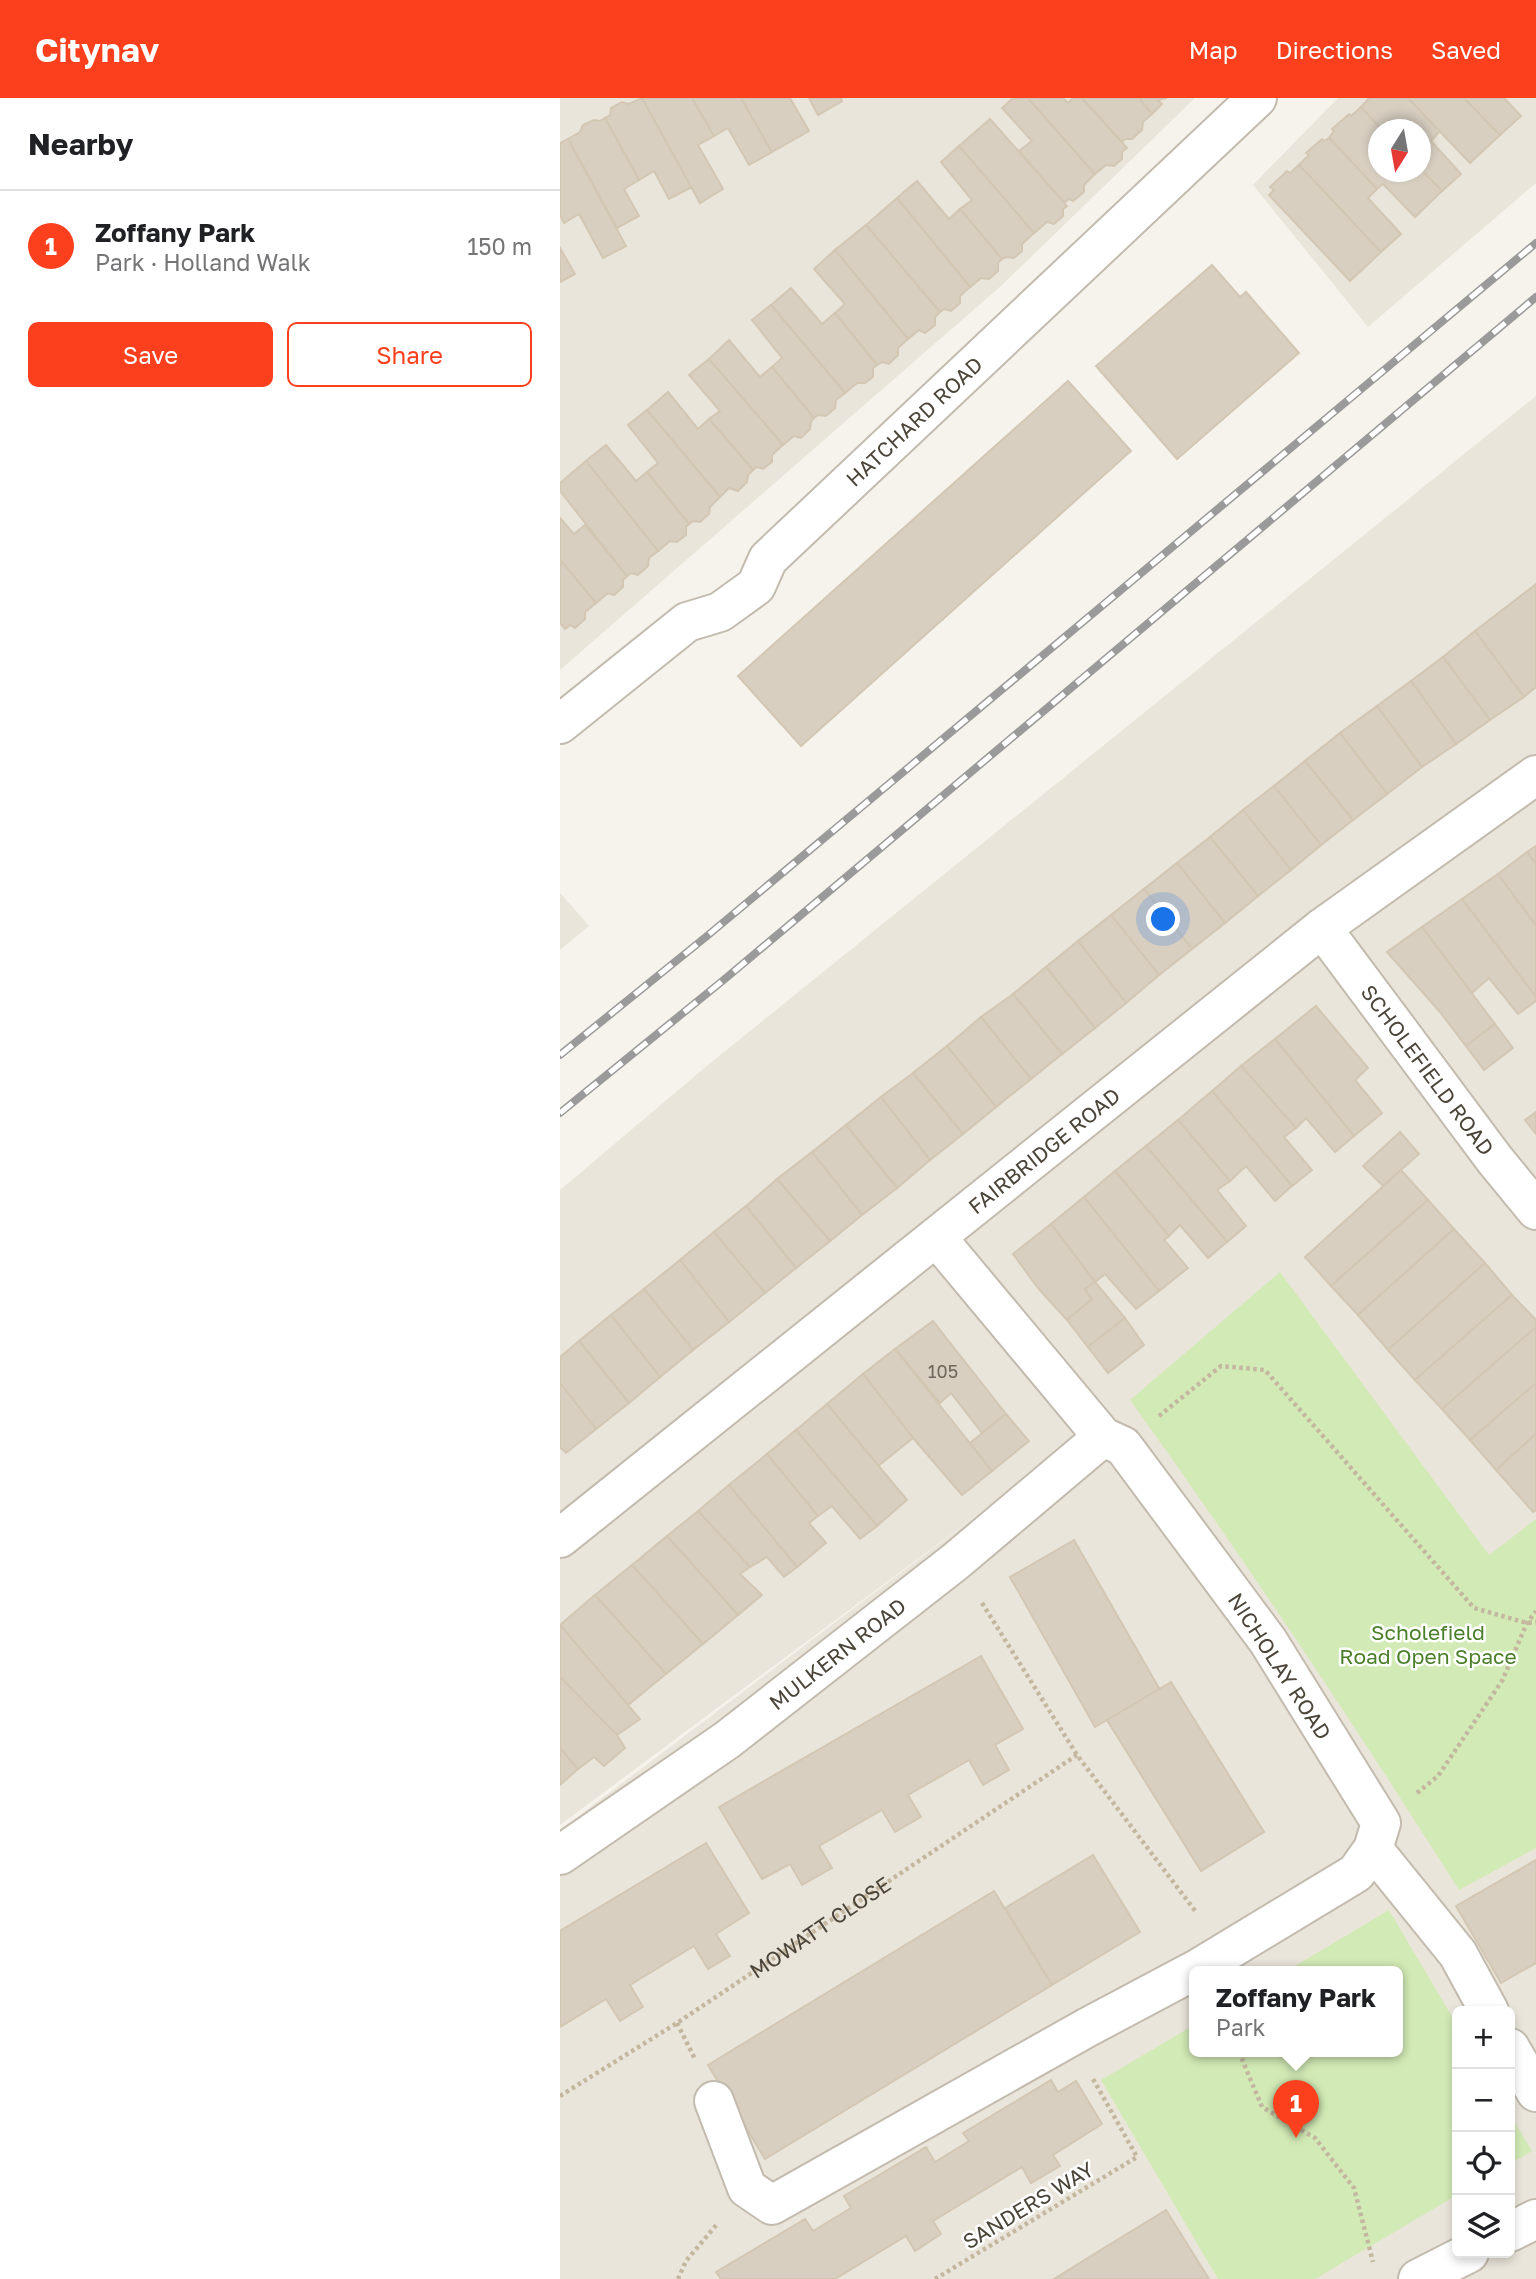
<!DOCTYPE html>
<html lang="en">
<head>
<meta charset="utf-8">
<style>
  :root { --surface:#fff; --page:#f6f6f6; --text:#202124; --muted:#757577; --line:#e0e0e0; --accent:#fc3f1d }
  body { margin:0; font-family:"Golos Text",sans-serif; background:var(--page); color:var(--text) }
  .controls { position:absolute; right:21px; bottom:21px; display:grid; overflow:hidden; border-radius:10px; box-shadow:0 4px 10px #0003 }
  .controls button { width:63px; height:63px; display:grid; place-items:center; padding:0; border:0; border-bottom:2px solid var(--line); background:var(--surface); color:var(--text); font:35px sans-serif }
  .compass { position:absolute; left:808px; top:21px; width:63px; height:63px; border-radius:50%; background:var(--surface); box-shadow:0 4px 10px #0003; rotate:191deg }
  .you { position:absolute; left:604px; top:822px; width:24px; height:24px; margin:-18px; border:5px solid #fff; border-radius:50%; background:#1a73e8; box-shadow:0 0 0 10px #1a73e833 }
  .badge { display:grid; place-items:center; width:46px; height:46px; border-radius:50%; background:var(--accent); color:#fff; font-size:23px; font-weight:700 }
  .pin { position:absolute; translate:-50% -58px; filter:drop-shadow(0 2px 4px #0008) }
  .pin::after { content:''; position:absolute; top:37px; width:24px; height:21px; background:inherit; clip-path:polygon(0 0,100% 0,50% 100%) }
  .popup { position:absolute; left:629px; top:1868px; width:214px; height:91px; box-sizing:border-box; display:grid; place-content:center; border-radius:10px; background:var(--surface); filter:drop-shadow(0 2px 5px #0005); font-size:23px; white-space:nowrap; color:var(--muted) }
  .popup b { font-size:26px; color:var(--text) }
  .popup::after { content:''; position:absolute; left:50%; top:100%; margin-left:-14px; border:14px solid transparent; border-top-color:var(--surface) }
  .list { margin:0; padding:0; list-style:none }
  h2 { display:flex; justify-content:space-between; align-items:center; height:91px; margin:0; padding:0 28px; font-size:30px }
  h2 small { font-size:23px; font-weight:400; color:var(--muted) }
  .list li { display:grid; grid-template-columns:46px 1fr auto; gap:21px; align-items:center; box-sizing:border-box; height:112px; padding:0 28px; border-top:2px solid var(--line) }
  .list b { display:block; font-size:26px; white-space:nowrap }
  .list p { margin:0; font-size:23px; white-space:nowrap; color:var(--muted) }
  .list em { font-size:23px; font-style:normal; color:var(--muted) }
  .actions { display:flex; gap:14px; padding:21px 28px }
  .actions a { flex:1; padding:16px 0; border:2px solid var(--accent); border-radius:10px; text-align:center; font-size:24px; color:var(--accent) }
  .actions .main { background:var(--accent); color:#fff }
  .icon { flex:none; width:38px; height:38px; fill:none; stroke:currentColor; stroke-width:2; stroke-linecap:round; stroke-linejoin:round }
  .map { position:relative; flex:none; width:976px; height:2181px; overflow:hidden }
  header { display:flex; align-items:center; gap:42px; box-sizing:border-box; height:98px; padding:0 35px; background:var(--accent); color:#fff }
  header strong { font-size:33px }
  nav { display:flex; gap:38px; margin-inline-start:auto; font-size:24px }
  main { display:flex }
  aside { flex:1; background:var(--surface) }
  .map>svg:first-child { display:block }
  .residential { fill:#eae5da; fill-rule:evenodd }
  .green { fill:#d2eab5 }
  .building { fill:#d8cfc1; stroke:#d3c7b4; stroke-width:2 }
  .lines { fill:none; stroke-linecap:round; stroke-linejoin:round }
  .pedestrian-casing { stroke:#c2bbae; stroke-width:42 }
  .minor-casing { stroke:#c2bbae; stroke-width:42 }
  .path { stroke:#c4b79f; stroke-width:4.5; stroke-dasharray:3.5 3.5; stroke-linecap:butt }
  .pedestrian { stroke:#fff; stroke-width:38 }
  .minor { stroke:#fff; stroke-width:38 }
  .rail-casing { stroke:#9a9a9a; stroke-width:8 }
  .rail { stroke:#fff; stroke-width:5; stroke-dasharray:16; stroke-linecap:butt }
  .labels { text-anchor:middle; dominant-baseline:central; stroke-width:5; stroke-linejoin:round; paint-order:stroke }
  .number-label { font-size:18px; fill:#6e675b }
  .street-label { font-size:21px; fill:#4b4439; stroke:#fff }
  .park-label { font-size:21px; fill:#4a7f2a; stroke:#fff }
</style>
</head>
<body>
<header>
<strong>Citynav</strong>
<nav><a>Map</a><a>Directions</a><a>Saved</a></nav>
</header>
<main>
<aside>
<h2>Nearby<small></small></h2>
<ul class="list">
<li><span class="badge">1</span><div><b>Zoffany Park</b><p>Park · Holland Walk</p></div><em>150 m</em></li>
</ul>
<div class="actions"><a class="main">Save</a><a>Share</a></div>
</aside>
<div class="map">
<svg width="976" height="2181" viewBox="0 0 976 2181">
  <rect width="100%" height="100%" fill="#f6f3ec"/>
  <!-- residential -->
  <g class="residential">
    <path d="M 0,0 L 635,0 L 441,188 L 0,572 Z"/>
    <path d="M 778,0 L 976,0 L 976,85 L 808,229 L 693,87 ZM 818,32 L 860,32 L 860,74 L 818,74 Z"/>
    <path d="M 976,298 L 976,2181 L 0,2181 L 0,1732 L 433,1405 L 0,1727 L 0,1092 L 148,967 ZM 634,1874 L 838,1874 L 838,1954 L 634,1954 ZM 897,1913 L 950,1913 L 950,2155 L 897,2155 Z"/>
    <path d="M 0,795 L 29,828 L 0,852 Z"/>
  </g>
  <!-- green -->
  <g class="green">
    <path d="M 720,1174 L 929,1457 L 976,1421 L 976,1750 L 899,1792 C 794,1626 685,1462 570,1302 Z"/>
    <path d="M 829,1812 L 897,1927 L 897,2097 L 755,2181 L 658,2181 L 541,1982 L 634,1927 L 634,1954 L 838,1954 L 838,1874 L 725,1874 Z"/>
    <path d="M 950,2016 L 972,2053 L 950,2066 Z"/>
  </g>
  <!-- building -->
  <g class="building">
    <path d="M 82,0 L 132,89 L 109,101 L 94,73 L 79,82 L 45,20 L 50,17 L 51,10 L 62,4 L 69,6 Z"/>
    <path d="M 82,0 L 132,0 L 154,38 L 138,47 L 163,91 L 140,105 Z"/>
    <path d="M 132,0 L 181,0 L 212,54 L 189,67 L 168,30 L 154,38 Z"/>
    <path d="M 181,0 L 230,0 L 249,33 L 212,54 Z"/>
    <path d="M 249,0 L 281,0 L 282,3 L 258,17 Z"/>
    <path d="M 453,0 L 468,0 L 535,76 L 524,87 L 524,94 L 513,103 L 509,101 L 504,105 L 459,53 L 472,43 L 442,10 Z"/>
    <path d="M 468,0 L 503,0 L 508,5 L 513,0 L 522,0 L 567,50 L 562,54 L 562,61 L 554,68 L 546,67 L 535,76 Z"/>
    <path d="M 522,0 L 579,0 L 592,16 L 583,24 L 582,32 L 572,41 L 565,41 L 562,44 Z"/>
    <path d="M 579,0 L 607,0 L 598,2 L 602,6 L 592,16 Z"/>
    <path d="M 809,0 L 848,0 L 880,33 L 871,43 L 901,76 L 882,93 L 860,71 L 860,32 L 822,32 L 801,9 Z"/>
    <path d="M 848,0 L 904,0 L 940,37 L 910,65 Z"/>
    <path d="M 904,0 L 944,0 L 961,18 L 940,37 Z"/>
    <path d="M 801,9 L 822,32 L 818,32 L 818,74 L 860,74 L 860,71 L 882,93 L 855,119 L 823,86 L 817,91 L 769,40 L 774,33 L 772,31 L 789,16 L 791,18 Z"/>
    <path d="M 45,20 L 79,82 L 64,91 L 79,118 L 57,130 L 8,41 L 20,34 L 23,27 L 34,22 L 40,23 Z"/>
    <path d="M 430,21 L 507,108 L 503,111 L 503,118 L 494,126 L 487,124 L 474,135 L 399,48 Z"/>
    <path d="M 769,40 L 817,91 L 808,100 L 841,136 L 821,154 L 739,67 L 749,57 L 746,55 L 762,41 L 764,43 Z"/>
    <path d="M 8,41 L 66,148 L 43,160 L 19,116 L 4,125 L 0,117 L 0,45 Z"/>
    <path d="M 399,48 L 474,135 L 462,146 L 462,153 L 454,160 L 446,159 L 442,161 L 400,111 L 412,102 L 381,64 Z"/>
    <path d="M 739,67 L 821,154 L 790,183 L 709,97 L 714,92 L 710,89 L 727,73 L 730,75 Z"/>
    <path d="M 357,83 L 389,121 L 400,111 L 442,161 L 438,165 L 438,173 L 429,181 L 421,180 L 410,189 L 337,100 Z"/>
    <path d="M 337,100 L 410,189 L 400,198 L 400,205 L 391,213 L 384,211 L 380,214 L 306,127 Z"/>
    <path d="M 306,127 L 380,214 L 375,219 L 375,227 L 365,235 L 359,232 L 348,241 L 275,152 Z"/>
    <path d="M 0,150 L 15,176 L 0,184 Z"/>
    <path d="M 275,152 L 348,241 L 338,250 L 338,257 L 329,266 L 322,264 L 317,267 L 275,215 L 285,206 L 254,171 Z"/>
    <path d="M 652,167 L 680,199 L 686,194 L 739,255 L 617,361 L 536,268 Z"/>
    <path d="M 231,190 L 262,226 L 275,215 L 317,267 L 313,270 L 313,279 L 305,285 L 297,285 L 285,295 L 211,207 Z"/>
    <path d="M 211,207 L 285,295 L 276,302 L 275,310 L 266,318 L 258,317 L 254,320 L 212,269 L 222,260 L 192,222 Z"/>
    <path d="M 169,242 L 200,279 L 212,269 L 254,320 L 251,324 L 250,331 L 241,340 L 234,338 L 223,347 L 149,261 Z"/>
    <path d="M 149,261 L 223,347 L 212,357 L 212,364 L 203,371 L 197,369 L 193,372 L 149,321 L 160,313 L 129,277 Z"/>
    <path d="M 508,283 L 571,353 L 241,648 L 178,578 Z"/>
    <path d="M 108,294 L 138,331 L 149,321 L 193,372 L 188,377 L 187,384 L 178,393 L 169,390 L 160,399 L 87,312 Z"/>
    <path d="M 87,312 L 160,399 L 150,409 L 149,416 L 140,424 L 133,423 L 129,426 L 87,374 L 98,365 L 68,327 Z"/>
    <path d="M 46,347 L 76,383 L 87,374 L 129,426 L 126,429 L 126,437 L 117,444 L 110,443 L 98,453 L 26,363 Z"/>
    <path d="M 26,363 L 98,453 L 89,460 L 88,468 L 78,477 L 71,475 L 67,478 L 0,393 L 0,385 Z"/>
    <path d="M 0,420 L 14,436 L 25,427 L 67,478 L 63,482 L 63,489 L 54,497 L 48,495 L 36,505 L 0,462 Z"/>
    <path d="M 0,462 L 36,505 L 25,514 L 25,521 L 15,530 L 10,527 L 5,531 L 0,525 Z"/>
    <path d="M 976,486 L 976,589 L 964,599 L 915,533 Z"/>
    <path d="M 915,533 L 964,599 L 930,622 L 883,559 Z"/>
    <path d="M 883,559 L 930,622 L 896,646 L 851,583 Z"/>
    <path d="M 851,583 L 896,646 L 862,669 L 817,608 Z"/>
    <path d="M 817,608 L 862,669 L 827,696 L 780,635 Z"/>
    <path d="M 780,635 L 827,696 L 793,722 L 745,663 Z"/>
    <path d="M 745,663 L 793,722 L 761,747 L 714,688 Z"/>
    <path d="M 714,688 L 761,747 L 731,772 L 683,712 Z"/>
    <path d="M 683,712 L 731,772 L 698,798 L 650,739 Z"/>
    <path d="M 650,739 L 698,798 L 665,825 L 617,765 Z"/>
    <path d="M 976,748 L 976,766 L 967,754 Z"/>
    <path d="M 967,754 L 976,766 L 976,828 L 938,776 Z"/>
    <path d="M 617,765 L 665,825 L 632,851 L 584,791 Z"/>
    <path d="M 938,776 L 976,828 L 976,899 L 902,801 Z"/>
    <path d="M 584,791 L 632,851 L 599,877 L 551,817 Z"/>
    <path d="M 902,801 L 976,899 L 976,903 L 958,916 L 929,880 L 912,895 L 862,829 Z"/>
    <path d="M 551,817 L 599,877 L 566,905 L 518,843 Z"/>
    <path d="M 862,829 L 935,926 L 906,948 L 880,914 L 827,854 Z"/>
    <path d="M 518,843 L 566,905 L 535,930 L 486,869 Z"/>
    <path d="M 486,869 L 535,930 L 502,956 L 453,896 Z"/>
    <path d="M 453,896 L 502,956 L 471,981 L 421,919 Z"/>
    <path d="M 756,908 L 808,970 L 795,982 L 822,1015 L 794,1038 L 715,941 Z"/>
    <path d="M 421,919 L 471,981 L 436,1009 L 387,948 Z"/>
    <path d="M 935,926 L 953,950 L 924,972 L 906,948 Z"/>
    <path d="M 715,941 L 794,1038 L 775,1054 L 746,1020 L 736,1030 L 681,968 Z"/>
    <path d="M 387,948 L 436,1009 L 403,1036 L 353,975 Z"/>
    <path d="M 681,968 L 736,1030 L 724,1039 L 752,1072 L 732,1088 L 652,993 Z"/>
    <path d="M 353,975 L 403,1036 L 370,1062 L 321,999 Z"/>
    <path d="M 652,993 L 732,1088 L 715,1103 L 686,1068 L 670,1083 L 618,1022 Z"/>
    <path d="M 321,999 L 370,1062 L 337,1090 L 286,1027 Z"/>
    <path d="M 976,1014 L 976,1036 L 965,1022 Z"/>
    <path d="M 618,1022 L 670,1083 L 657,1092 L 686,1128 L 667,1144 L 586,1048 Z"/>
    <path d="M 286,1027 L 337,1090 L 302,1117 L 252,1054 Z"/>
    <path d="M 840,1034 L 859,1056 L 823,1088 L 803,1068 Z"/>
    <path d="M 586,1048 L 667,1144 L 648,1160 L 620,1127 L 609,1138 L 555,1073 Z"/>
    <path d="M 252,1054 L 302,1117 L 270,1143 L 217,1081 Z"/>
    <path d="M 841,1072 L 868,1102 L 771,1188 L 745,1159 Z"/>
    <path d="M 555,1073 L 609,1138 L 604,1142 L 628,1170 L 599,1193 L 524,1099 Z"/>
    <path d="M 217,1081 L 270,1143 L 236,1170 L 186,1108 Z"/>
    <path d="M 524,1099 L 599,1193 L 576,1211 L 545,1176 L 535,1184 L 491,1126 Z"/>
    <path d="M 868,1102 L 894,1131 L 798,1217 L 771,1188 Z"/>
    <path d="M 186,1108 L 236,1170 L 205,1195 L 154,1134 Z"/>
    <path d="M 491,1126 L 535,1184 L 525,1191 L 532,1201 L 507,1222 L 478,1190 L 453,1156 Z"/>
    <path d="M 894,1131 L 925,1165 L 828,1252 L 798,1217 Z"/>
    <path d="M 154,1134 L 205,1195 L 169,1224 L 120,1162 Z"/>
    <path d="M 120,1162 L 169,1224 L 133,1252 L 84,1191 Z"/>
    <path d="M 925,1165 L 952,1197 L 855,1282 L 828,1252 Z"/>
    <path d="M 535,1184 L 565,1220 L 528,1249 L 507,1222 L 532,1201 L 525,1191 Z"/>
    <path d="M 84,1191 L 133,1252 L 100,1279 L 51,1217 Z"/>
    <path d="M 952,1197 L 976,1222 L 976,1229 L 882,1311 L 855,1282 Z"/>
    <path d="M 51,1217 L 100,1279 L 69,1305 L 19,1243 Z"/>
    <path d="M 565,1220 L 584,1247 L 548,1275 L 528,1249 Z"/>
    <path d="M 373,1223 L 446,1316 L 422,1335 L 391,1295 L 380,1305 L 335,1251 Z"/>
    <path d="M 976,1229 L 976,1285 L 910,1342 L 882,1311 Z"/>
    <path d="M 19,1243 L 69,1305 L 36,1331 L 0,1285 L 0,1259 Z"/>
    <path d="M 335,1251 L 432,1373 L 402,1397 L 353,1340 L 303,1276 Z"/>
    <path d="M 303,1276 L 353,1340 L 318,1368 L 267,1306 Z"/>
    <path d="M 0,1285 L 36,1331 L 6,1355 L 0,1349 Z"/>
    <path d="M 976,1285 L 976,1336 L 936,1372 L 910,1342 Z"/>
    <path d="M 267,1306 L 347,1402 L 317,1428 L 236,1332 Z"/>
    <path d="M 446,1316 L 469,1343 L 432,1373 L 410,1345 Z"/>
    <path d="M 236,1332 L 317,1428 L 300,1441 L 272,1408 L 258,1418 L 207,1356 Z"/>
    <path d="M 976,1336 L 976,1412 L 973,1414 L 936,1372 Z"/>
    <path d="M 207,1356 L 258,1418 L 249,1425 L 266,1445 L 237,1469 L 169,1387 Z"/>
    <path d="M 169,1387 L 237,1469 L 224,1479 L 207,1459 L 190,1469 L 138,1413 Z"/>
    <path d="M 138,1413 L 190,1469 L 180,1476 L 202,1497 L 178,1517 L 107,1438 Z"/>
    <path d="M 107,1438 L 178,1517 L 143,1546 L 72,1467 Z"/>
    <path d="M 514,1442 L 600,1592 L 535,1629 L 450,1479 Z"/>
    <path d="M 72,1467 L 143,1546 L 106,1576 L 35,1497 Z"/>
    <path d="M 35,1497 L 106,1576 L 68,1607 L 0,1527 Z"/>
    <path d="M 0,1527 L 80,1621 L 57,1637 L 0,1579 Z"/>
    <path d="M 421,1558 L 463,1631 L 435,1647 L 449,1672 L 423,1687 L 409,1662 L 348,1697 L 361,1719 L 335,1734 L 322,1712 L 259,1748 L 272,1770 L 242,1787 L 230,1766 L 202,1781 L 159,1709 Z"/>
    <path d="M 0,1579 L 57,1637 L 65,1650 L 44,1668 L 34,1659 L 18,1671 L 0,1650 Z"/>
    <path d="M 611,1584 L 704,1734 L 641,1773 L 547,1622 Z"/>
    <path d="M 0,1650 L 18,1671 L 0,1687 Z"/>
    <path d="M 146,1745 L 189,1815 L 156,1836 L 170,1858 L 148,1871 L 134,1848 L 70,1887 L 83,1909 L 60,1923 L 46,1901 L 0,1929 L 0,1833 Z"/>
    <path d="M 533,1757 L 580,1834 L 492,1887 L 445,1810 Z"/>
    <path d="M 976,1762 L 976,1865 L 941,1885 L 896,1808 Z"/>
    <path d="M 434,1793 L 492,1887 L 205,2061 L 148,1967 Z"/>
    <path d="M 491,1982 L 498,1994 L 516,1983 L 542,2026 L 493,2057 L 500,2068 L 471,2085 L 462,2069 L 373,2123 L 381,2136 L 355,2153 L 346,2138 L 275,2181 L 161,2181 L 156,2174 L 245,2121 L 253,2133 L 291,2110 L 284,2098 L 366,2049 L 375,2064 L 409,2043 L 403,2035 Z"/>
    <path d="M 606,2112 L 649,2181 L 494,2181 L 552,2145 Z"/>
  </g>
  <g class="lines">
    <!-- pedestrian casing -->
    <g class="pedestrian-casing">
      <g id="pedestrian">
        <path d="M 813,1751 L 898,1856 L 929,1913"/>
        <path d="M 950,1950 L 976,1994"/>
        <path d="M 950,2134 L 976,2121"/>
        <path d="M 858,2181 L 909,2155"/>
      </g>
    </g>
    <!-- minor casing -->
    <g class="minor-casing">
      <g id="minor">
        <path id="s2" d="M 0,626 L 127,524 L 160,514 L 196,488 L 208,461 L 697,0"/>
        <path id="s3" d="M 762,830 L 935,1062 L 976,1112"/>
        <path id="s4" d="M 0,1440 L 762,830 L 976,677"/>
        <path id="s5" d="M 0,1757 L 167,1642 L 396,1463 L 543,1339"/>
        <path d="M 154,2003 L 187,2090 L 212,2107 L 528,1929 L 639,1870 L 796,1775 L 813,1751 L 821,1725 L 708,1543 L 563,1348 L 543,1339 L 377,1140"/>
      </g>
    </g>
    <!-- path -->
    <g class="path">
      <path d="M 599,1318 L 661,1268 L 705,1272 L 914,1510 L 967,1525 L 976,1524"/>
      <path d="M 422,1505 L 517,1657 L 636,1814"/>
      <path d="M 857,1695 L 878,1678 L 942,1583 L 967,1525 L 976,1513"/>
      <path d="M 117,1925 L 135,1961"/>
      <path d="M 679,1954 L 702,2009 L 755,2040 L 794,2090 L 813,2164"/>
      <path id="s1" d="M 0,1998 L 117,1925 L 517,1657"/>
      <path d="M 118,2181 L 126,2163 L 158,2125"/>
      <path d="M 375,2181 L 577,2059 L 533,1981"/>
    </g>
    <!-- pedestrian -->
    <use href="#pedestrian" class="pedestrian"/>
    <!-- minor -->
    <use href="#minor" class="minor"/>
    <!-- rail casing -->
    <g class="rail-casing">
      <g id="rail">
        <path d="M 0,957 L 147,838 L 976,145"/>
        <path d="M 0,1015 L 166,880 L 976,199"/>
      </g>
    </g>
    <!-- rail -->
    <use href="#rail" class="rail"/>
  </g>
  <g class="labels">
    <!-- number labels -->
    <g class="number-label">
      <text x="383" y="1273">105</text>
    </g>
    <!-- street labels -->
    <g class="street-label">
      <text stroke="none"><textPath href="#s2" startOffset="472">HATCHARD ROAD</textPath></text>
      <text stroke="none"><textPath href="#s3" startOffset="177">SCHOLEFIELD ROAD</textPath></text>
      <text stroke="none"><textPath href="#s4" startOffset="620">FAIRBRIDGE ROAD</textPath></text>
      <text stroke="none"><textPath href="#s5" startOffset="343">MULKERN ROAD</textPath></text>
      <text transform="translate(720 1568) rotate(57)">NICHOLAY ROAD</text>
      <text stroke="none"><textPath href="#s1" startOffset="310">MOWATT CLOSE</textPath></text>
      <text transform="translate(468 2107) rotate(-31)">SANDERS WAY</text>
    </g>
    <!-- park labels -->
    <g class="park-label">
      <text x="868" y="1534">Scholefield<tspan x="868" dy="24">Road Open Space</tspan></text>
    </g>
  </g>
</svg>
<div class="controls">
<button>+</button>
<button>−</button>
<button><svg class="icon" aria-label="locate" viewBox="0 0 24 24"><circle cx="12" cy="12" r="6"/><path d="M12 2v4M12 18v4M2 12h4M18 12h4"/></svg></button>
<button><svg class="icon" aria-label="layers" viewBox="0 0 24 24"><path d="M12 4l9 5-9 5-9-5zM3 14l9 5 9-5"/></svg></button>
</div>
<svg class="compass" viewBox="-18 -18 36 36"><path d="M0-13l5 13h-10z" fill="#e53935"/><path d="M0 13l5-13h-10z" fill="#757577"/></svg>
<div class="you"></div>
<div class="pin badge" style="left:736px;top:2040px">1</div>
<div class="popup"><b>Zoffany Park</b>Park</div>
</div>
</main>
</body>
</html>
